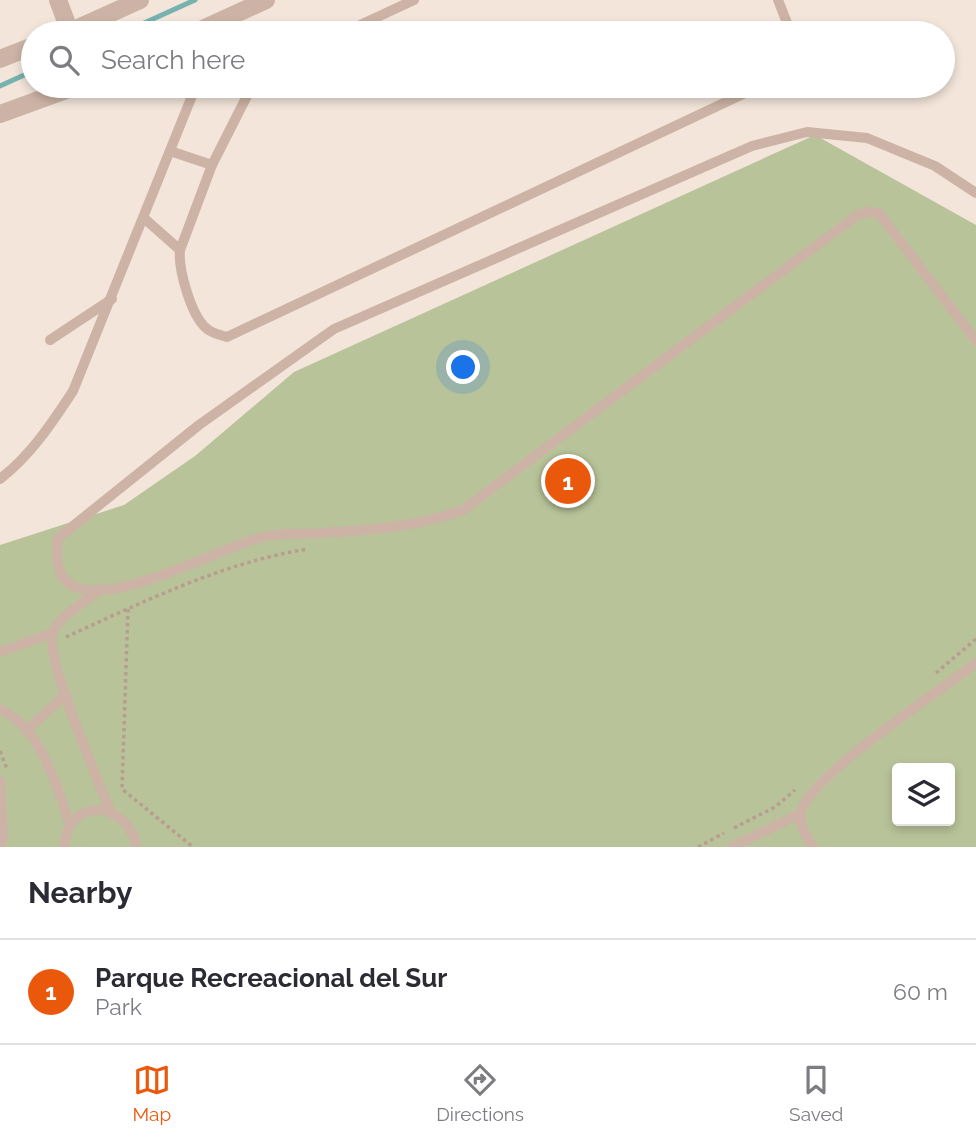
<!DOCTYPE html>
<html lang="en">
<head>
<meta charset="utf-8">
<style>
  :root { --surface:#fff; --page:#f7f7f7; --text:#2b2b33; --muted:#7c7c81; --line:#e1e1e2; --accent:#ea580c }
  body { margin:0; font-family:Raleway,sans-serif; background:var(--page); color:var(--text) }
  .controls { position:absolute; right:21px; bottom:21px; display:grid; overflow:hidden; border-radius:7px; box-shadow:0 4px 10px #0003 }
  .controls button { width:63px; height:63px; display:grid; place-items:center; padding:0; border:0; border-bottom:2px solid var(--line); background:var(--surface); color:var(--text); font:35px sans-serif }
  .you { position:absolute; left:464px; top:368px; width:24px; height:24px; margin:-18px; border:5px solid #fff; border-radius:50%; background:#1a73e8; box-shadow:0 0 0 10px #1a73e833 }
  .badge { display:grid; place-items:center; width:46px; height:46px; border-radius:50%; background:var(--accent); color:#fff; font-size:23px; font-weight:700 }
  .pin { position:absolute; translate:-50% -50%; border:4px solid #fff; box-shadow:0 2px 7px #0006 }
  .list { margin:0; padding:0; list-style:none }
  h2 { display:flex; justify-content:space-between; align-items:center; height:91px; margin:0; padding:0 28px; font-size:30px }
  h2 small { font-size:23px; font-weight:400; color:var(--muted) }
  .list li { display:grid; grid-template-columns:46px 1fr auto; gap:21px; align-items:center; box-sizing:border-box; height:105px; padding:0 28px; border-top:2px solid var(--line) }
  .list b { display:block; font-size:26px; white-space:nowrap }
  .list p { margin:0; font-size:23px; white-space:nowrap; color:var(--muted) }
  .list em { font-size:23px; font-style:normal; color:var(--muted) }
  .icon { flex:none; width:38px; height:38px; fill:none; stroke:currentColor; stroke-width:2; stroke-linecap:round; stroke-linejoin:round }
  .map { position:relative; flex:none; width:976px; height:847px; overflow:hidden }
  .search { position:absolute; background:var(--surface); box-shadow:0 4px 10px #0003; left:21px; right:21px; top:21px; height:77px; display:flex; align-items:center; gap:18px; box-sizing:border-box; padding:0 24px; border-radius:38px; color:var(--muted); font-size:26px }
  .sheet { height:196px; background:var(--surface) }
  nav { display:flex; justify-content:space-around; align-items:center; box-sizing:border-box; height:98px; border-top:2px solid var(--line); background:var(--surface); font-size:19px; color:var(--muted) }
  nav a { display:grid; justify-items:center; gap:4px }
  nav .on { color:var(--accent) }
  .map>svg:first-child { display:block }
  .green { fill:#b9c399; fill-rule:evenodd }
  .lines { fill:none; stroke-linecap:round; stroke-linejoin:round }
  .stream { stroke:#77b2ae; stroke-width:5 }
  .path { stroke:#b89d8f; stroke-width:3.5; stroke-dasharray:3.5 3.5; stroke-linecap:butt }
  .service { stroke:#ccb3a5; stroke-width:10 }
  .minor { stroke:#ccb3a5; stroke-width:18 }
  .tertiary { stroke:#ccb3a5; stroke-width:18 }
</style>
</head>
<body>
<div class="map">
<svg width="976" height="847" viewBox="0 0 976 847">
  <rect width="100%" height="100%" fill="#f3e5da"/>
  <!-- green -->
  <path class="green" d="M 815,135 L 976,225 L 976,847 L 0,847 L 0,545 L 124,505 L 195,456 L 294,372 ZM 897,768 L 950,768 L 950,821 L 897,821 Z"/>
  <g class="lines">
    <!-- stream -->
    <g class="stream">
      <path d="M 122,33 L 195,0"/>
      <path d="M 0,86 L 33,71"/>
    </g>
    <!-- path -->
    <g class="path">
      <path d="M 128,609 L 122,789 L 193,847"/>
      <path d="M 66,637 C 143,602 224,562 308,549"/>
      <path d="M 936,673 L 976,639"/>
      <path d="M 0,751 L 7,769"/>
      <path d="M 734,828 L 775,807 L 795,790"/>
      <path d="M 698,847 L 724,833"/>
    </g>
    <!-- service -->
    <g class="service">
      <path d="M 778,0 L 791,33"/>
      <path d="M 223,33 L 236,16"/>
      <path d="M 343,33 L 414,0"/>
      <path d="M 252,86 L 212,165 L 180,250 C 178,269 191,315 206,328 C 211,333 220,335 227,337 L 760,86"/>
      <path d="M 170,151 L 212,165"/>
      <path d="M 976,193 L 935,166 L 867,138 L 807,132 L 752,146 L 334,329 L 199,425 L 58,538 C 56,557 55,581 78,588 C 123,602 215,550 262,537 C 280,533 302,534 321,533 C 370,530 417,527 463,510 L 856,216 L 867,212 L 879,213 L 976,341"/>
      <path d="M 145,219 L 180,250"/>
      <path d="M 50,340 L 112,299"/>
      <path d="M 0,479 C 31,455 52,423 73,391 L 196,86"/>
      <path d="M 101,589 C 87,601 60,615 53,632 C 43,654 99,782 110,811"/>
      <path d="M 0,652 L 52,633"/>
      <path d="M 0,709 C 42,729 56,785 70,825"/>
      <path d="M 26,731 L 66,694"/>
      <path d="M 0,781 L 3,838 L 0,846"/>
      <path d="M 64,847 C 65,841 67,830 70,825 C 92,794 133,816 136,847"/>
      <path d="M 732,847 L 800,814"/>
      <path d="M 813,847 C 807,838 798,824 801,812 C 809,776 942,690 976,663"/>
    </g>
    <!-- minor -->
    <g class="minor">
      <path d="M 58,0 L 70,32"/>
      <path d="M 67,33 L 140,0"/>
      <path d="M 0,59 L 33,46"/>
    </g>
    <!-- tertiary -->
    <g class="tertiary">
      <path d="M 194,33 L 266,0"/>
      <path d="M 0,114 L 77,86"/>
    </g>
  </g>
</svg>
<div class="controls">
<button><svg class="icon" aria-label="layers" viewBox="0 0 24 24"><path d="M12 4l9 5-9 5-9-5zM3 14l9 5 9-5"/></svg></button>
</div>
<div class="you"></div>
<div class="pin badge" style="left:568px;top:481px">1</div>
<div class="search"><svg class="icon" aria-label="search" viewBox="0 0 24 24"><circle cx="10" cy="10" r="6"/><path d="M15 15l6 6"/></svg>Search here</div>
</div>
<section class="sheet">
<h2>Nearby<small></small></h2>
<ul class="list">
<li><span class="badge">1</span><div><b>Parque Recreacional del Sur</b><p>Park</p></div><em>60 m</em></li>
</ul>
</section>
<nav>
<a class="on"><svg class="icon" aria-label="map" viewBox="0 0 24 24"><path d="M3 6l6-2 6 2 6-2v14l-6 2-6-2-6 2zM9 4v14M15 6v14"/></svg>Map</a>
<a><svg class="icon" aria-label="directions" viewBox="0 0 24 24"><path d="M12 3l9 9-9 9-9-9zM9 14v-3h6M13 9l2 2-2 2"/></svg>Directions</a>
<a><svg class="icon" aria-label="saved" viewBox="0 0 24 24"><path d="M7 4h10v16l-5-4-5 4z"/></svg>Saved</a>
</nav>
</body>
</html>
